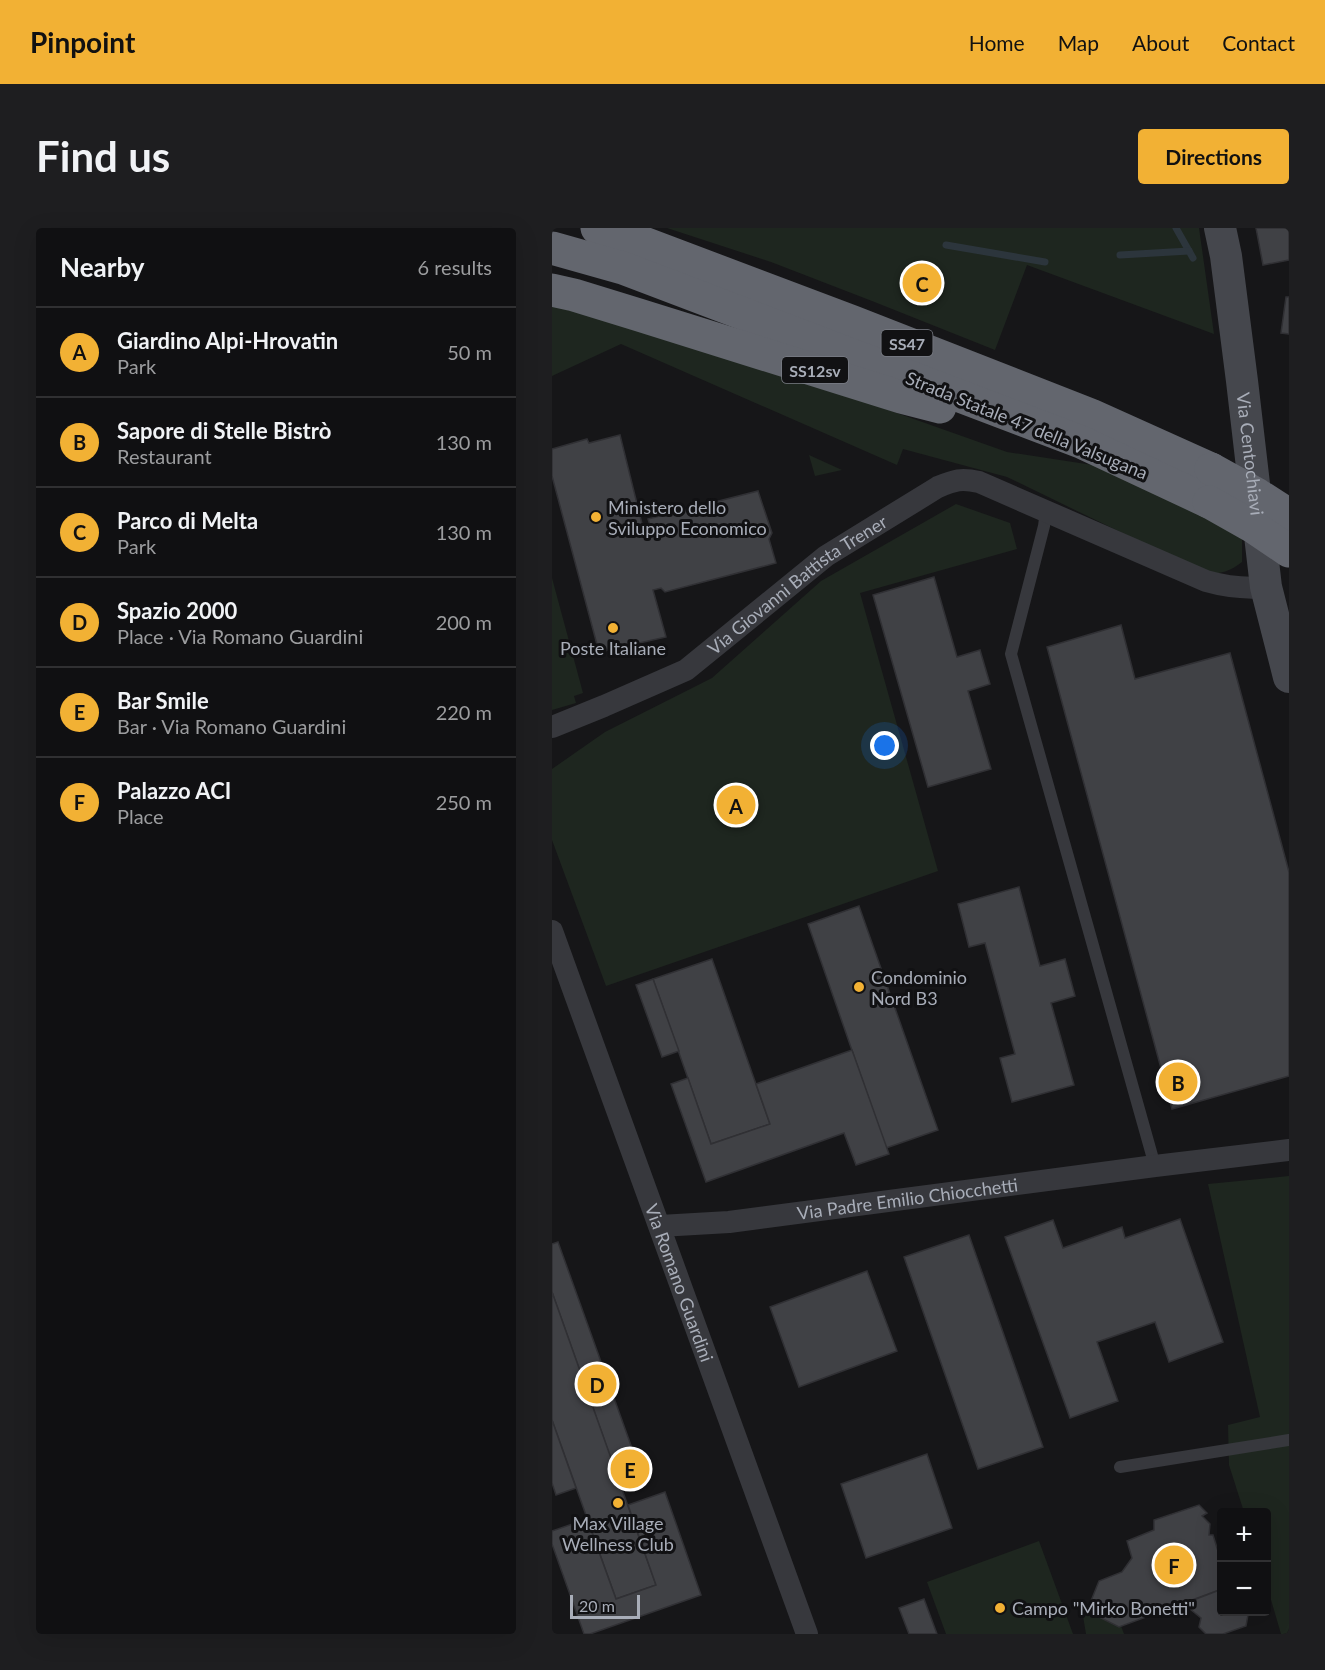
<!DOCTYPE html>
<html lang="en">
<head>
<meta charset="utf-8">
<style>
  :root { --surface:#101012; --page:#1e1e20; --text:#f1f3f6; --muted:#9c9d9f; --line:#303032; --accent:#f2b134 }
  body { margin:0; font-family:Lato,sans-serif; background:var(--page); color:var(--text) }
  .controls { position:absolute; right:18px; bottom:18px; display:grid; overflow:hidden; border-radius:6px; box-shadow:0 6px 24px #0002 }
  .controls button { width:54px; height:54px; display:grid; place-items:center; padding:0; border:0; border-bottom:2px solid var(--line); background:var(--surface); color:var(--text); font:30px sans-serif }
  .scale { position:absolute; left:18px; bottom:15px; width:70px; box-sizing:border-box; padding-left:6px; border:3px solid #a8adb8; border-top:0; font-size:16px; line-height:21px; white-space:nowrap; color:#a8adb8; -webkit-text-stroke:4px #111113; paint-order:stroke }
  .you { position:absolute; left:333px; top:518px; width:21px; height:21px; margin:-15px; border:4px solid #fff; border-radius:50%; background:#1a73e8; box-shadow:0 0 0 9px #1a73e833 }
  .badge { display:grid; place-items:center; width:39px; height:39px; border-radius:50%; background:var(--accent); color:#111; font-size:20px; font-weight:700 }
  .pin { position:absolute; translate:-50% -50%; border:3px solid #fff; box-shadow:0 2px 6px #0006 }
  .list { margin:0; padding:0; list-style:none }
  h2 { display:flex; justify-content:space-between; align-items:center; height:78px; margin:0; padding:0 24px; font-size:26px }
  h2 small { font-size:20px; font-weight:400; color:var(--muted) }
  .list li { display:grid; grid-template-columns:39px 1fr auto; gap:18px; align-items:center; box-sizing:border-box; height:90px; padding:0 24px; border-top:2px solid var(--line) }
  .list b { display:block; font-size:22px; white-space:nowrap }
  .list p { margin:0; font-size:20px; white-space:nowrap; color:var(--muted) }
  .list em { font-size:20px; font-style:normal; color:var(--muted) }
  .map { position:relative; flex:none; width:737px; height:1406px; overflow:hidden; border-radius:6px }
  header { display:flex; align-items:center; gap:36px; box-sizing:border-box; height:84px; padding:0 30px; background:var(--accent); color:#111 }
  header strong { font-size:28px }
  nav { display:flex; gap:33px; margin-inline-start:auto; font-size:21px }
  .intro { display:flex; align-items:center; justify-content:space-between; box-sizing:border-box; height:144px; padding:0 36px }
  h1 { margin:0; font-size:42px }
  .button { padding:15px 27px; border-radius:6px; background:var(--accent); color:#111; font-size:21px; font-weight:700 }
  main { display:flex; gap:36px; padding:0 36px }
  aside { flex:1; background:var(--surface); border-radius:6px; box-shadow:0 6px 24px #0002 }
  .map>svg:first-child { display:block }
  .green { fill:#1e261f }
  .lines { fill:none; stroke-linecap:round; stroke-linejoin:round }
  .stream { stroke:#2c353c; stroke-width:7 }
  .building { fill:#404145; stroke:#303034; stroke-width:1.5 }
  .lane { stroke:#37383d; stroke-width:12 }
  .street { stroke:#37383d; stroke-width:22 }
  .secondary { stroke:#45474d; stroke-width:32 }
  .highway { stroke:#63666e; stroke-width:33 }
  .highway-bridge { stroke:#63666e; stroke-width:33 }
  .poi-dot { fill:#f2b134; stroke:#111113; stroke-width:2 }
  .labels { text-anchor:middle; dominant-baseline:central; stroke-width:6; stroke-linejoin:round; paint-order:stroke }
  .shield { fill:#111113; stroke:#7b7e86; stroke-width:1.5 }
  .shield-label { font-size:16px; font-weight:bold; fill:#a8adb8 }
  .street-label { font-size:18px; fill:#a8adb8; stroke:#111113 }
  .poi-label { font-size:18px; fill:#a8adb8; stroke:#111113; text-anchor:start }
</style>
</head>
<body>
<header>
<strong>Pinpoint</strong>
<nav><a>Home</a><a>Map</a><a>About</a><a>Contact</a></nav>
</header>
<div class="intro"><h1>Find us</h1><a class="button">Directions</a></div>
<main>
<aside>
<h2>Nearby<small>6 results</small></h2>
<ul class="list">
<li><span class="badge">A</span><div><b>Giardino Alpi-Hrovatin</b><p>Park</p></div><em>50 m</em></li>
<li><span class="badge">B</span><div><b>Sapore di Stelle Bistrò</b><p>Restaurant</p></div><em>130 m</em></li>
<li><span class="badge">C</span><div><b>Parco di Melta</b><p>Park</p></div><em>130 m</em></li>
<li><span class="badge">D</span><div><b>Spazio 2000</b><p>Place · Via Romano Guardini</p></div><em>200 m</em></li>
<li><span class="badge">E</span><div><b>Bar Smile</b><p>Bar · Via Romano Guardini</p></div><em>220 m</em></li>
<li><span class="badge">F</span><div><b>Palazzo ACI</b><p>Place</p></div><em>250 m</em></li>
</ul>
</aside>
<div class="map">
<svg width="737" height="1406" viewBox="0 0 737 1406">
  <rect width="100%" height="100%" fill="#161618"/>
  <!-- green -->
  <g class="green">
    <path d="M 115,0 L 647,0 L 662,106 L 475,37 L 443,122 L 320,73 L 219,34 Z"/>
    <path d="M 0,68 L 198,133 L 455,224 L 547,238 L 690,308 L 690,334 C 679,343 668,346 655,346 L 455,249 L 351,221 L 345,237 L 69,116 L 0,148 Z"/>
    <path d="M 257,227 L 290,242 L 263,248 Z"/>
    <path d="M 404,276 L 458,295 L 465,321 L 308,365 L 386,643 L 54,758 L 0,612 L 0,541 L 53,504 L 160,450 L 269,353 Z"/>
    <path d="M 0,350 L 31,465 L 22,468 L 24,475 L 0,482 Z"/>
    <path d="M 737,948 L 737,1406 L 729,1406 L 715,1358 L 714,1284 L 692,1284 L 677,1237 L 676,1197 L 708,1189 L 656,956 Z"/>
    <path d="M 487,1313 L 521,1406 L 394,1406 L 375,1354 Z"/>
    <path d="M 539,1385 L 569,1398 L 572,1406 L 534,1406 L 531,1388 Z"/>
  </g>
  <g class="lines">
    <!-- stream -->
    <g class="stream">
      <path d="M 624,0 L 641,30"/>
      <path d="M 394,17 L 493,34"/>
      <path d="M 568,27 L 637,23"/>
    </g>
  </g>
  <!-- building -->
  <g class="building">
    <path d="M 704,0 L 737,0 L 737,32 L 711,37 Z"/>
    <path d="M 734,69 L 737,69 L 737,106 L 729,105 Z"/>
    <path d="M 68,207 L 91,300 L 98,297 L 96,291 L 206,263 L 220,305 L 217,311 L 224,335 L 113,364 L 109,360 L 101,362 L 114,409 L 47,424 L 0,248 L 0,221 L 35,211 L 37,215 Z"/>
    <path d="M 382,349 L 405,429 L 428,422 L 438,456 L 416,463 L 439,541 L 376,559 L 321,367 Z"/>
    <path d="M 569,397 L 583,451 L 678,425 L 737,644 L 737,848 L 620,881 L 495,419 Z"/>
    <path d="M 467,659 L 488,738 L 513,731 L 523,768 L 499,775 L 522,857 L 460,874 L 448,830 L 463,826 L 433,715 L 417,719 L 406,676 Z"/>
    <path d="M 307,678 L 386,902 L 334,920 L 256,696 Z"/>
    <path d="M 160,731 L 218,896 L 159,916 L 101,751 Z"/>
    <path d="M 101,751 L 127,823 L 110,829 L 84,757 Z"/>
    <path d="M 300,822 L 337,926 L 304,937 L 292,905 L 154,954 L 119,856 L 136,850 L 159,916 L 218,896 L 204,856 Z"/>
    <path d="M 628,991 L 671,1114 L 617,1134 L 603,1094 L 545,1114 L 566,1173 L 518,1190 L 453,1009 L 501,992 L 511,1020 L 570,999 L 573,1010 Z"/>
    <path d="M 417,1007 L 491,1219 L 426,1241 L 352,1029 Z"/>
    <path d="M 6,1014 L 90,1248 L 68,1256 L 0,1064 L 0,1016 Z"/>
    <path d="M 315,1043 L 345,1123 L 247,1159 L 218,1079 Z"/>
    <path d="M 0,1064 L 104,1357 L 64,1371 L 0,1192 Z"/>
    <path d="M 0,1192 L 24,1260 L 4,1267 L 0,1255 Z"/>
    <path d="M 375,1226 L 400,1300 L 314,1330 L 289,1256 Z"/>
    <path d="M 113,1264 L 149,1367 L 38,1406 L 32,1406 L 0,1316 L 0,1303 L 35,1291 L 64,1371 L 104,1357 L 76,1277 Z"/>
    <path d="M 647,1277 L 655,1285 L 650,1288 L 658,1296 L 657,1307 L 661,1307 L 666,1323 L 670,1322 L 670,1361 L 567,1399 L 535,1383 L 547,1353 L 570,1344 L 580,1330 L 575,1313 L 602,1302 L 602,1292 Z"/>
    <path d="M 670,1361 L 670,1384 L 694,1384 L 696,1387 L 694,1398 L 671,1406 L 654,1406 L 647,1399 L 649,1390 L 638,1381 L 639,1373 Z"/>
    <path d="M 372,1371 L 385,1406 L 357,1406 L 347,1380 Z"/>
  </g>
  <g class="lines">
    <!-- lane -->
    <g class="lane">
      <path d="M 494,283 L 492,298 L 459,426 L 603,938"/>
      <path d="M 568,1239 L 737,1212"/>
    </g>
    <!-- street -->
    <g class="street">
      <path id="s1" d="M 0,499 L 52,478 L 134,442 L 274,328 L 386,259 C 403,252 409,250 427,254 L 654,353 C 675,359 692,361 714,359"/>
      <path id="s2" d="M 0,703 L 255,1406"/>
      <path id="s3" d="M 108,998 L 177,994 L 603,938 L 737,922"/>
    </g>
    <!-- secondary -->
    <path class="secondary" id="s4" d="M 668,0 L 674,28 L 690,153 L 714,359 L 737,449"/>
    <!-- highway -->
    <g class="highway">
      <path d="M 45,0 L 76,9 L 301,94 L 539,187 L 659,241"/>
      <path d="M 0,20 L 71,40 L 529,214 L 657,274"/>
      <path d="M 0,62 L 22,67 L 87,87 L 349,169 L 388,179"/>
    </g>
    <!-- highway-bridge -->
    <g class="highway-bridge">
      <path d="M 659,241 L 706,267 L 737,287"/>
      <path d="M 657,274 L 703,300 L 737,323"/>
    </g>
  </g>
  <!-- markers -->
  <g class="poi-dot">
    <circle cx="44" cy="289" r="6"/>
    <circle cx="61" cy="400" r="6"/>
    <circle cx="307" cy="759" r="6"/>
    <circle cx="66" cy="1275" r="6"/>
    <circle cx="448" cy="1380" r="6"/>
  </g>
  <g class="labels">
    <!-- shield labels -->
    <g class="shield">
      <rect x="329.5" y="102" width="51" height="26" rx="4.5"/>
      <rect x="230" y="129" width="66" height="26" rx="4.5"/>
    </g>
    <g class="shield-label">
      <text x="355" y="115">SS47</text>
      <text x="263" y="142">SS12sv</text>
    </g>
    <!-- street labels -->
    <g class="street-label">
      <text transform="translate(475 197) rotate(22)">Strada Statale 47 della Valsugana</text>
      <text stroke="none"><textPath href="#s4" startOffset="228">Via Centochiavi</textPath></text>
      <text stroke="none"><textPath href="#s1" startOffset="286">Via Giovanni Battista Trener</textPath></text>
      <text stroke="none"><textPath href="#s3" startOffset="249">Via Padre Emilio Chiocchetti</textPath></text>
      <text stroke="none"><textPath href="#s2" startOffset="374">Via Romano Guardini</textPath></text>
    </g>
    <!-- poi labels -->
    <g class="poi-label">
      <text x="56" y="279">Ministero dello<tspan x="56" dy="21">Sviluppo Economico</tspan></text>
      <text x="61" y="420" text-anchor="middle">Poste Italiane</text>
      <text x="319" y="749">Condominio<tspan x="319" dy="21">Nord B3</tspan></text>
      <text x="66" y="1295" text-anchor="middle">Max Village<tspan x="66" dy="21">Wellness Club</tspan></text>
      <text x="460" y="1380">Campo "Mirko Bonetti"</text>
    </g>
  </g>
</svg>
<div class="controls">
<button>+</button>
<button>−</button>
</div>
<div class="scale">20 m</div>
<div class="you"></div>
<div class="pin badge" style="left:184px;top:577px">A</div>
<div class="pin badge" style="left:626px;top:854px">B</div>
<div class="pin badge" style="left:370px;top:55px">C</div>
<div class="pin badge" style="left:45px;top:1156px">D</div>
<div class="pin badge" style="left:78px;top:1241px">E</div>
<div class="pin badge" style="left:622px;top:1337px">F</div>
</div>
</main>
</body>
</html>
